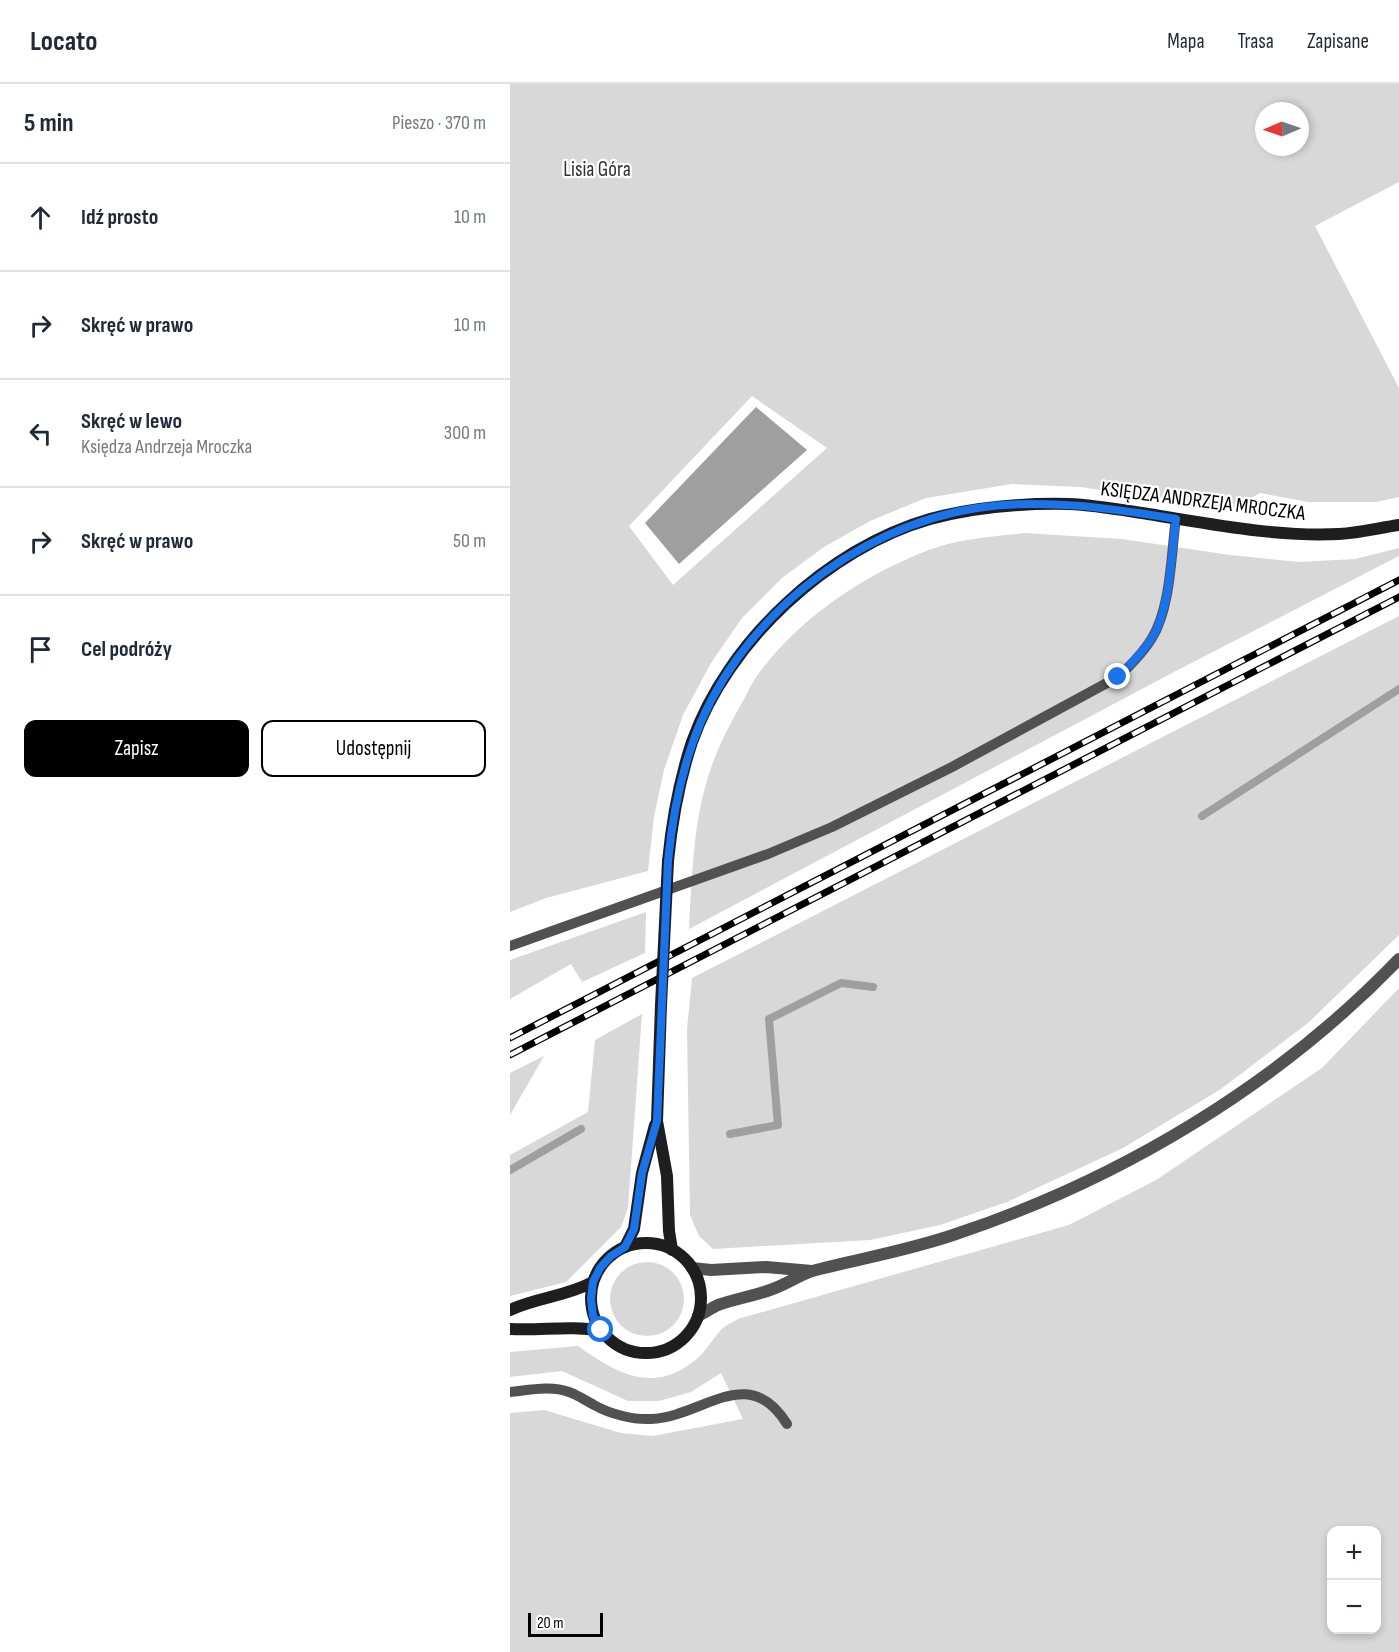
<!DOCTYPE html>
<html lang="pl">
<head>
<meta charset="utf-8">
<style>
  :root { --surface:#fff; --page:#f6f6f7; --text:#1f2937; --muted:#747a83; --line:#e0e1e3; --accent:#000 }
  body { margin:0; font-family:"Sofia Sans Condensed",sans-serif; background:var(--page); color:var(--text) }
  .controls { position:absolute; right:18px; bottom:18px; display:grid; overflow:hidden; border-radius:12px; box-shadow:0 3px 9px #0003 }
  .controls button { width:54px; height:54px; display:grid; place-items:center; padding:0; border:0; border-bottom:2px solid var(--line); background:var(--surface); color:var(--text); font:30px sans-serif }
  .compass { position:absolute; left:745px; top:18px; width:54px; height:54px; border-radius:50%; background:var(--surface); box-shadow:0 3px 9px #0003; rotate:268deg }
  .scale { position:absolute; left:18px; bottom:15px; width:75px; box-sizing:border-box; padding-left:6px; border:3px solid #000; border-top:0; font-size:16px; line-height:21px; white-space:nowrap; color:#000; -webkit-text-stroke:4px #fff; paint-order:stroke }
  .stop { position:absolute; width:18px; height:18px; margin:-14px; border:4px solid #1a73e8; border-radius:50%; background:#fff }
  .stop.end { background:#1a73e8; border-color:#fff; box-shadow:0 2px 6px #0008 }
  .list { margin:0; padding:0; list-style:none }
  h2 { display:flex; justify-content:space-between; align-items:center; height:78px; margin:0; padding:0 24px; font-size:26px }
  h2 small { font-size:20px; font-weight:400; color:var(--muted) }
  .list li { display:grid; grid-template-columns:39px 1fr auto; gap:18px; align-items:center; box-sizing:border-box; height:108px; padding:0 24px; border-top:2px solid var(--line) }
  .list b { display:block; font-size:22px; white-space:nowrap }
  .list p { margin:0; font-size:20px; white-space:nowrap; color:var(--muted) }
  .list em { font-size:20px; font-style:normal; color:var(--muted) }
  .actions { display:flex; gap:12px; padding:18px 24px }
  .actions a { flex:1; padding:14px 0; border:2px solid var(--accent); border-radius:12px; text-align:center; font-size:21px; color:var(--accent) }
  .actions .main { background:var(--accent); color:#fff }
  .icon { flex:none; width:33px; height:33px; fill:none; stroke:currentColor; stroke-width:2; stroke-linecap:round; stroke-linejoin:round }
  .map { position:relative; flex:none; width:889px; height:1568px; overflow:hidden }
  header { display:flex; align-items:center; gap:36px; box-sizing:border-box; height:84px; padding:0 30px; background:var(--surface); border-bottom:2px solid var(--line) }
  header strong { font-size:28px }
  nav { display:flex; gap:33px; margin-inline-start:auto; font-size:21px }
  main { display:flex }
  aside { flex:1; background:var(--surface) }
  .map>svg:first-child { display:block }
  .green { fill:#d8d8d8; fill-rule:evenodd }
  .water { fill:#9f9f9f }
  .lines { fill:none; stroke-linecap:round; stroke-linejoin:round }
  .stream { stroke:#9f9f9f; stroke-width:8 }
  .lane { stroke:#515151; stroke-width:10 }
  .street { stroke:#515151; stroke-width:12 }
  .secondary { stroke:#1e1e1e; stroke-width:12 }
  .rail-casing { stroke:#000; stroke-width:7 }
  .rail { stroke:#fff; stroke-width:4.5; stroke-dasharray:14; stroke-linecap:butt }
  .secondary-bridge { stroke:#1e1e1e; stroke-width:12 }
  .route { stroke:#1a73e8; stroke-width:8 }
  .labels { text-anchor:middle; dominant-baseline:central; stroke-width:4.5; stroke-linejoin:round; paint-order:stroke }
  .park-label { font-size:21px; fill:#2f2f2f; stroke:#fff }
  .street-label { font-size:21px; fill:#000; stroke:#fff }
</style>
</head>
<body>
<header>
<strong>Locato</strong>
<nav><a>Mapa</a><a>Trasa</a><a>Zapisane</a></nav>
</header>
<main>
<aside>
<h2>5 min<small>Pieszo · 370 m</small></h2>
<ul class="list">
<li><svg class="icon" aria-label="ahead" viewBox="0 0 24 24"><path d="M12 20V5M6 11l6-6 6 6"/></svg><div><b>Idź prosto</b></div><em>10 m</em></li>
<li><svg class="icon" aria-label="right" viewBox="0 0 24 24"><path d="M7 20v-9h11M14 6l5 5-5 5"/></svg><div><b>Skręć w prawo</b></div><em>10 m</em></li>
<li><svg class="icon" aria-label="left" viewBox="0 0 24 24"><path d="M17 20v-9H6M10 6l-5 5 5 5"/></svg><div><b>Skręć w lewo</b><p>Księdza Andrzeja Mroczka</p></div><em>300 m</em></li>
<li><svg class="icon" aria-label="right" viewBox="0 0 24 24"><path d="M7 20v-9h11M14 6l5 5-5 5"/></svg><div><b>Skręć w prawo</b></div><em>50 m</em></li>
<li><svg class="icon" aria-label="arrive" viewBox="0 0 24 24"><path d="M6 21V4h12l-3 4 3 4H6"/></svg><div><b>Cel podróży</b></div></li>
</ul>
<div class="actions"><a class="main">Zapisz</a><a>Udostępnij</a></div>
</aside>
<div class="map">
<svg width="889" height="1568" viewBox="0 0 889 1568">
  <rect width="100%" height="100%" fill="#fff"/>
  <!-- green -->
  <g class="green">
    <path d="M 0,0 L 889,0 L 889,98 L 805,142 L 889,304 L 889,413 L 866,418 L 798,418 L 750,409 L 721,425 L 570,403 L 502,400 L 416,414 L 360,437 L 314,463 L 272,494 L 232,534 L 201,579 L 173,631 L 154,686 L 144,733 L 138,787 L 36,814 L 0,828 ZM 754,27 L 790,27 L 790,63 L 754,63 ZM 242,312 L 317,364 L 163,501 L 119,442 Z"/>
    <path d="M 514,449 L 612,455 L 720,471 L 789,478 L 845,475 L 889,464 L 889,472 L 662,589 L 179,845 C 182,792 183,737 200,687 C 208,662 220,640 233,617 C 238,608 242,598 249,589 C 290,534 352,492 416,467 C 446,455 481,453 514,449 Z"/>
    <path d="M 889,532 L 889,851 L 798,939 L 711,1005 L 613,1064 L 497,1118 L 430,1141 L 360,1156 L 203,1165 L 189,1152 L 180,1131 L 177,945 L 182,894 Z"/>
    <path d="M 136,828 L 135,869 L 72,898 L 61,880 L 0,915 L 0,876 Z"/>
    <path d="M 889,904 L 889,1568 L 0,1568 L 0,1329 L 34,1326 L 111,1349 L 143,1352 L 233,1335 L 211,1289 L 181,1308 L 149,1317 L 118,1317 L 52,1287 L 0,1293 L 0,1268 L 68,1262 C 110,1292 148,1312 192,1270 C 198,1263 203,1255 209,1248 C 214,1242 221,1239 228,1235 L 559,1141 L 646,1096 L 812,984 ZM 822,1446 L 866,1446 L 866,1546 L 822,1546 Z"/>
    <path d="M 132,930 L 118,1124 L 111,1143 L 56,1198 L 0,1212 L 0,1071 L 78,1028 L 85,956 Z"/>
    <path d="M 34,972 L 0,1031 L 0,989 Z"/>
    <circle cx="137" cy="1215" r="37"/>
  </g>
  <!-- water -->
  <path class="water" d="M 246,323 L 297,366 L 169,480 L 135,439 Z"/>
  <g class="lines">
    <!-- stream -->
    <g class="stream">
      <path d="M 692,732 L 889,605"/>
      <path d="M 220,1050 L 268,1041 L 259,935 L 331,899 L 363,903"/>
      <path d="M 0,1086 L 71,1045"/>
    </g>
    <!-- lane -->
    <g class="lane">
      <path d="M 0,862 L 258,770 L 322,743 L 442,683 L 608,593 C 621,581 633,569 642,554 C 661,523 661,470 666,434"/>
      <path d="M 0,1308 C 19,1306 41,1301 59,1308 C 68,1311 76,1317 84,1321 C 100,1330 123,1336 141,1335 C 193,1333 238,1277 277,1340"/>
    </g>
    <!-- street -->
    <g class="street">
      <path d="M 182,1184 L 201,1186 L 256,1183 L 302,1187"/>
      <path d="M 188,1232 C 195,1229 201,1224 208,1221 C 225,1215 243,1212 260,1206 C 276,1201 290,1190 306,1186 C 353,1174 400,1166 446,1150 C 611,1095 768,1001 889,875"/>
    </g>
    <!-- secondary -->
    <g class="secondary">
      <path d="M 158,777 C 162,737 169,697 182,658 C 217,558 318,464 420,435 C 465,423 512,419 559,420 C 585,421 612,426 638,430 C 701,440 765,453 829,450 C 849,449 869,444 889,441"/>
      <path d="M 151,921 L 147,1037 L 157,1092 L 159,1147 L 162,1166"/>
      <circle cx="136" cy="1214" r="55"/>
      <path d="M 115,1163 L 124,1145 L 132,1089 L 145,1041"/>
      <path d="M 0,1226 C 28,1213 55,1213 83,1198"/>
      <path d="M 0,1245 C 31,1247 60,1241 91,1247"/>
    </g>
    <!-- rail casing -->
    <g class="rail-casing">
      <g id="rail">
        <path d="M 0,954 L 889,496"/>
        <path d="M 0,971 L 889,513"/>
      </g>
    </g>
    <!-- rail -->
    <use href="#rail" class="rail"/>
    <!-- secondary-bridge -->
    <path class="secondary-bridge" d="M 151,921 L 158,777"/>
  </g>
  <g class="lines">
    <!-- route -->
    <path class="route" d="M 91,1246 L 83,1232 L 81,1215 L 83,1198 L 90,1184 L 101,1172 L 115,1163 L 124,1145 L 132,1089 L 147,1037 L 158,777 C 162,737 169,697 183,658 C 225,539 343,443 467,424 C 534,414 600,424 666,435 C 661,470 661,523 642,554 C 632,569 620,581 608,593"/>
  </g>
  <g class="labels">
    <!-- park labels -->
    <g class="park-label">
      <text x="87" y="85">Lisia Góra</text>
    </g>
    <!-- street labels -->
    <g class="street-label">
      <text transform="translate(693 417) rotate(7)">KSIĘDZA ANDRZEJA MROCZKA</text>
    </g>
  </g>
</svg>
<div class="controls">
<button>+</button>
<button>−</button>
</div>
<svg class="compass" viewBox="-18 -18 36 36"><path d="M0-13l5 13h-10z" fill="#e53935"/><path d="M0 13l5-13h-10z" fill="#747a83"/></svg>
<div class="scale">20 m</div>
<div class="stop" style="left:91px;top:1246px"></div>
<div class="stop end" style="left:608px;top:593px"></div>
</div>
</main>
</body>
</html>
